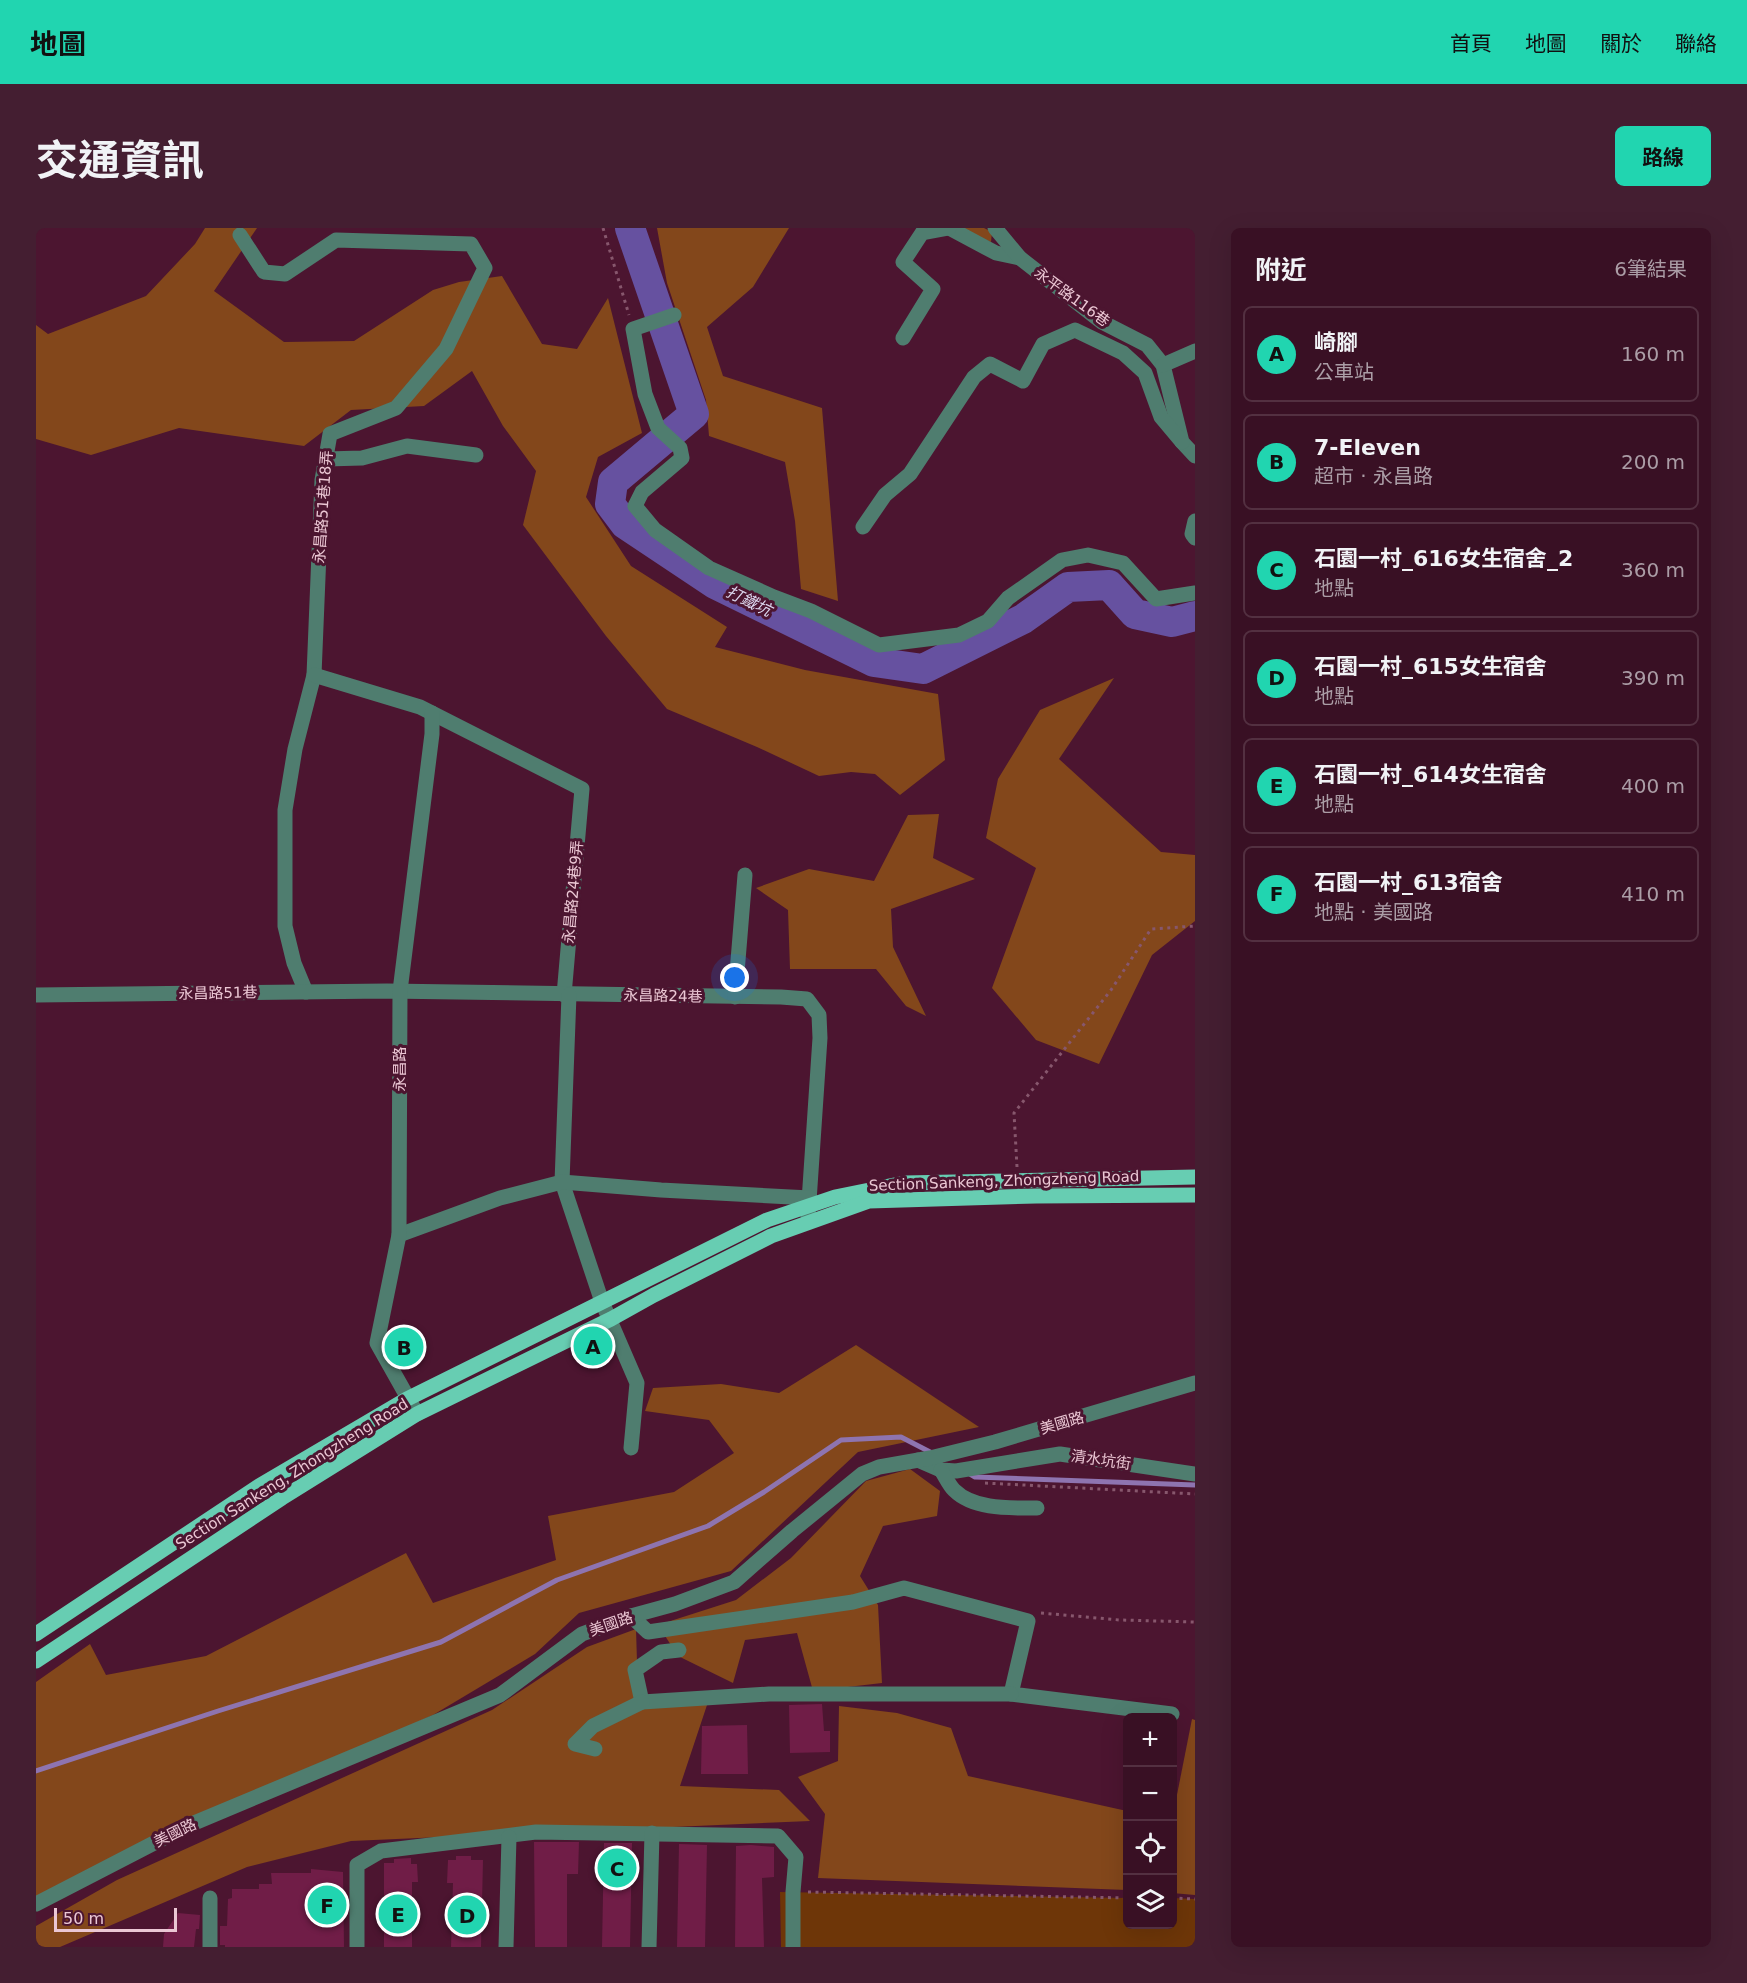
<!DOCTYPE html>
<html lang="zh-TW">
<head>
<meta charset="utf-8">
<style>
  :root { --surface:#391024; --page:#441e31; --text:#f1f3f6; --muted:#ab9da6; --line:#533041; --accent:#21d5b0 }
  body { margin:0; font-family:"DejaVu Sans","Noto Sans TC",sans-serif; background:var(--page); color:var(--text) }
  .controls { position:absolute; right:18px; bottom:18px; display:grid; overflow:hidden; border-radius:9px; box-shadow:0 6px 24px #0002 }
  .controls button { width:54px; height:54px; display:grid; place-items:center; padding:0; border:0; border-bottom:2px solid var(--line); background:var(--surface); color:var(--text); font:30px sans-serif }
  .scale { position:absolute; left:18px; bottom:15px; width:123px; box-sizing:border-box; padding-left:6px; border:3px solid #ebc7d4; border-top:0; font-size:16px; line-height:21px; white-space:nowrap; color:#ebc7d4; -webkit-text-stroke:4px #4c1530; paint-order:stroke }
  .you { position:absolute; left:699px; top:750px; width:21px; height:21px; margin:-15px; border:4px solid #fff; border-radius:50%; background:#1a73e8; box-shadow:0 0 0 9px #1a73e833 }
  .badge { display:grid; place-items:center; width:39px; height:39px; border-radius:50%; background:var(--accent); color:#111; font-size:20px; font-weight:700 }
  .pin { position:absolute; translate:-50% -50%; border:3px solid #fff; box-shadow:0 2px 6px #0006 }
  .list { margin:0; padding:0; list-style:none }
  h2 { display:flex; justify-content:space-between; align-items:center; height:78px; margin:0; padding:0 24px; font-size:26px }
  h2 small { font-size:20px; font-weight:400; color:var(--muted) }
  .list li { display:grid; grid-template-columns:39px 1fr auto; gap:18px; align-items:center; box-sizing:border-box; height:96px; margin:0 12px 12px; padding:0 12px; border:2px solid var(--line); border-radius:9px }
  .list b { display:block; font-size:22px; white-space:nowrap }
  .list p { margin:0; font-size:20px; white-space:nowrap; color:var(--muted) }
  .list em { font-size:20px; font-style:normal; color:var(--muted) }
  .icon { flex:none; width:33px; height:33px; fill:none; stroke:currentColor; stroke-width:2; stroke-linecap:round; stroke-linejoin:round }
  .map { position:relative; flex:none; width:1159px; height:1719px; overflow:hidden; border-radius:9px }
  header { display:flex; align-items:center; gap:36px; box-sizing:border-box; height:84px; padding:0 30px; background:var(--accent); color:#111 }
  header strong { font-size:28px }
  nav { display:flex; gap:33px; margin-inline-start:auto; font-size:21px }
  .intro { display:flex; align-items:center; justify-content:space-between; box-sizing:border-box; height:144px; padding:0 36px }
  h1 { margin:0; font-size:42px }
  .button { padding:15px 27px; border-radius:9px; background:var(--accent); color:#111; font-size:21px; font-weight:700 }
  main { display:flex; gap:36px; padding:0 36px }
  aside { flex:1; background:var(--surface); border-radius:9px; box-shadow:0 6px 24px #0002 }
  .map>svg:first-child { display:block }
  .green { fill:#6e3608 }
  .forest { fill:#83471b }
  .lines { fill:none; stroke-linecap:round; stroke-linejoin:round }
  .stream { stroke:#8e74b0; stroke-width:5 }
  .river { stroke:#6651a0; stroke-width:30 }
  .building { fill:#701d47 }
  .path { stroke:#87576d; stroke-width:3; stroke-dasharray:3 4.5; stroke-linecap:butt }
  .minor { stroke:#4f7d6f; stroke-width:15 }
  .major { stroke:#67cdb2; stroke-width:15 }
  .labels { text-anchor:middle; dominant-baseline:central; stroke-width:6; stroke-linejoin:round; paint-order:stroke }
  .street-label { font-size:15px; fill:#ebc7d4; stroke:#4c1530 }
  .water-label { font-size:16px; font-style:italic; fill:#ddd9f0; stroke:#4c1530 }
</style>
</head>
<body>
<header>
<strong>地圖</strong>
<nav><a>首頁</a><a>地圖</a><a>關於</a><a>聯絡</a></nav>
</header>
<div class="intro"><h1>交通資訊</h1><a class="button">路線</a></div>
<main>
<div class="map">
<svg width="1159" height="1719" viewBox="0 0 1159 1719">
  <rect width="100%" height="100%" fill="#4c1530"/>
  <!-- green -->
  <path class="green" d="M 744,1664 L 1091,1670 L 1092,1696 L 1136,1696 L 1137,1670 L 1159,1671 L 1159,1719 L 745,1719 Z"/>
  <!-- forest -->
  <g class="forest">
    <path d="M 169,0 L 221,0 L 178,63 L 248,114 L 318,113 L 397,62 L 423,54 L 466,48 L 506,116 L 541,121 L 572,70 L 606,205 L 562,229 L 550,269 L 595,338 L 691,399 L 679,419 L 769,442 L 902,466 L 909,532 L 864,567 L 839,546 L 815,544 L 783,548 L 721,519 L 631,481 L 570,408 L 487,297 L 500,243 L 467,198 L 436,143 L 388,178 L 315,182 L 268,218 L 143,200 L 55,227 L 0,211 L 0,97 L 12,106 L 110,68 L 159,16 Z"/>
    <path d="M 621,0 L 753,0 L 717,59 L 671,99 L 687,148 L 786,180 L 802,373 L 765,361 L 759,293 L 749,234 L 673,208 L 670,172 L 631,55 Z"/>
    <path d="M 923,0 L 948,0 L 956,4 L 955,14 Z"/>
    <path d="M 1078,450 L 1023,531 L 1125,624 L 1159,627 L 1159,693 L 1116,727 L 1063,836 L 1000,812 L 956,760 L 1000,640 L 950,610 L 962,551 L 1004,482 Z"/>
    <path d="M 903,586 L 897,630 L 939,651 L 855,681 L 857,719 L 890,788 L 870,778 L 840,741 L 754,741 L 752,682 L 720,660 L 773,641 L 838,653 L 872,587 Z"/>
    <path d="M 820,1117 L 943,1199 L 822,1224 L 695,1343 L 543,1385 L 499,1426 L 397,1487 L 0,1669 L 0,1454 L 54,1416 L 70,1447 L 170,1428 L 370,1325 L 397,1375 L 520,1332 L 512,1288 L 638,1264 L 698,1225 L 673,1192 L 609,1183 L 617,1160 L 685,1156 L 743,1165 Z"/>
    <path d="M 874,1241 L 904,1263 L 901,1288 L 847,1298 L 824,1348 L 842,1377 L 846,1455 L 777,1463 L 761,1405 L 709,1412 L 697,1455 L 642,1428 L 622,1397 L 700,1372 L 755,1330 L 830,1253 Z"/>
    <path d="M 600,1401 L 602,1467 L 672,1474 L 644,1558 L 743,1562 L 774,1593 L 315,1613 L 211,1639 L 24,1719 L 0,1719 L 0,1698 L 81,1652 L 456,1482 L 551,1419 Z"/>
    <path d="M 803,1478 L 861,1485 L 915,1500 L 932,1548 L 1091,1583 L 1091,1662 L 782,1650 L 789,1586 L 762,1549 L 802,1533 Z"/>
    <path d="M 1156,1491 L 1159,1492 L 1159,1667 L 1136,1665 L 1137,1587 Z"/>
  </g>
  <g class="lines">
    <!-- stream -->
    <g class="stream">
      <path d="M 934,1246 L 939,1249 L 1159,1257"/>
      <path d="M 0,1543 L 182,1483 L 405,1414 L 521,1352 L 672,1298 L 728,1264 L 805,1212 L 865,1209 L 896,1225"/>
    </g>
    <!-- river -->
    <path class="river" d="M 594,0 L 658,186 L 577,254 L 574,276 L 589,296 L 679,356 L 838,434 L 887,441 L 987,391 L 1032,359 L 1073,357 L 1099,386 L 1136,394 L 1159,388"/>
  </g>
  <!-- building -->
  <g class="building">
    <path d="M 786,1476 L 788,1503 L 794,1503 L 794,1524 L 754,1525 L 753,1477 Z"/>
    <path d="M 711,1497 L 712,1546 L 665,1546 L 666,1498 Z"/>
    <path d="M 498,1614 L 543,1614 L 542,1646 L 531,1646 L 531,1719 L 499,1719 Z"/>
    <path d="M 568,1615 L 596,1615 L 594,1719 L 566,1719 Z"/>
    <path d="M 643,1616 L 671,1617 L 669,1719 L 641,1719 Z"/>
    <path d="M 715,1617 L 738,1619 L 738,1649 L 726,1650 L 728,1719 L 699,1719 L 700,1618 Z"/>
    <path d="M 420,1628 L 435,1628 L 435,1632 L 447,1632 L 445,1719 L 415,1719 L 417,1655 L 411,1655 L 412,1632 L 420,1632 Z"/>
    <path d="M 375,1630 L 375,1636 L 381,1636 L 382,1654 L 376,1654 L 376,1719 L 348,1719 L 348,1635 L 358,1635 L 358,1631 Z"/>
    <path d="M 275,1641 L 307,1644 L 308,1719 L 189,1719 L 189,1717 L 184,1717 L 184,1698 L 191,1698 L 192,1671 L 196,1670 L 196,1661 L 223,1661 L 223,1656 L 236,1656 L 235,1645 L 275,1645 Z"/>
    <path d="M 142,1685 L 164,1687 L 163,1701 L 160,1701 L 158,1719 L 127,1719 L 128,1706 Z"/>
  </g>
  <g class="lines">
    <!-- path -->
    <g class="path">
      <path d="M 567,0 L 593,87"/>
      <path d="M 981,939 L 978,885 L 1075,762 L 1115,701 L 1159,698"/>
      <path d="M 949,1255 L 1159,1266"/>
      <path d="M 1005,1385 L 1084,1392 L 1159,1394"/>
      <path d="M 772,1664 L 1092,1670"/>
      <path d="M 1136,1670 L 1159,1671"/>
    </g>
    <!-- minor -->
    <g class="minor">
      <path d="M 913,0 L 960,25 L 984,30"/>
      <path d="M 959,0 L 984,30 L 1066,94 L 1111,117 L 1127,137 L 1146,214 L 1159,228"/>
      <path d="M 204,7 L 228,44 L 249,46 L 300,12 L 435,16 L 449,40 L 410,121 L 360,180 L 294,206 L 286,252 L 278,447 L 259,521 L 249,582 L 249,698 L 258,735 L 270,764"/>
      <path d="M 638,87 L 597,101 L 609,166 L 622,200 L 644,220 L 646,230 L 606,264 L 599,278 L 619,302 L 673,340 L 738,369 L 775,383 L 843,417 L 923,407 L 952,393 L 972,370 L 1026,332 L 1052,327 L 1087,335 L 1120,371 L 1159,365"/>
      <path d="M 867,110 L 897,61 L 867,34 L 886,5 L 913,0"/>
      <path d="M 1127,137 L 1159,123"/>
      <path d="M 290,231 L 326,230 L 371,218 L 440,227"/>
      <path d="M 1159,293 L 1156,306 L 1159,310"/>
      <path d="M 827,299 L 849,267 L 874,246 L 938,149 L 954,136 L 987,153 L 1007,116 L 1039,102 L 1087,125 L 1109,145 L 1125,189 L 1146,214"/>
      <path d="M 278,447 L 384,479 L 546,561 L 528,767"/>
      <path d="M 0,767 L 351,763 L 745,769 L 771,771 L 783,787 L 784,810 L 772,988"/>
      <path d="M 533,767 L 526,954 L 566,1074 L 601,1155 L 595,1220"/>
      <path d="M 699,769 L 709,647"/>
      <path d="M 363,1007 L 464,970 L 526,954 L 625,962 L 774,970"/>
      <path d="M 381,1186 L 341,1115 L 363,1007 L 364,763 L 396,506 L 396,485"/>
      <path d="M 882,1232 L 905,1242 L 920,1243 L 1024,1226 L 1159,1246"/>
      <path d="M 905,1242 C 909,1248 913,1257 918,1262 C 938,1282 974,1280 1001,1280"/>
      <path d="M 595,1388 L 612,1404 L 817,1374 L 868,1360 L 992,1393 L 975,1466 L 1136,1486"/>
      <path d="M 643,1422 L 625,1424 L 599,1442 L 606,1474 L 733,1466 L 975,1466"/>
      <path d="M 559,1521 L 539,1516 L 557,1498 L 606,1474"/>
      <path d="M 0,1676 L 151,1598 L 464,1467 L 546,1406 L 595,1388 L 639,1376 L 698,1354 L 756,1303 L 826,1246 L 843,1239 L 894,1230 L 959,1214 L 1159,1155"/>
      <path d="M 174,1719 L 174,1670"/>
      <path d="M 321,1719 L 321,1637 L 345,1623 L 500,1604 L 742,1608 L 760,1629 L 757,1664 L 757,1719"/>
      <path d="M 470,1719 L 473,1609"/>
      <path d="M 613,1719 L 616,1605"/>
    </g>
    <!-- major -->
    <g class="major">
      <path d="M 0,1406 L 223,1258 L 371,1171 L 731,992 L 799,969 L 868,955 L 1159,949"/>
      <path d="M 0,1433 L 246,1270 L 381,1186 L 575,1091 L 618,1067 L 735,1008 L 833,973 L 1000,968 L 1159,967"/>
    </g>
  </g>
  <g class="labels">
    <!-- street labels -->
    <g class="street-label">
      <text transform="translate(1036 69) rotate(36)">永平路116巷</text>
      <text transform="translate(287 279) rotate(-86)">永昌路51巷18弄</text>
      <text transform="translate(537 664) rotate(-85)">永昌路24巷9弄</text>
      <text transform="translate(182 765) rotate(-1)">永昌路51巷</text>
      <text transform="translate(627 768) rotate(1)">永昌路24巷</text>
      <text transform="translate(364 841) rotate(-90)">永昌路</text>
      <text transform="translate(968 953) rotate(-2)">Section Sankeng, Zhongzheng Road</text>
      <text transform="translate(1026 1195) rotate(-16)">美國路</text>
      <text transform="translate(1065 1232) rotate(8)">清水坑街</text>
      <text transform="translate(256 1246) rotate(-32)">Section Sankeng, Zhongzheng Road</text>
      <text transform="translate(575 1396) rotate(-19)">美國路</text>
      <text transform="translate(139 1605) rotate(-26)">美國路</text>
    </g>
    <!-- water labels -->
    <g class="water-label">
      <text transform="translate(713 373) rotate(26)">打鐵坑</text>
    </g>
  </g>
</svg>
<div class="controls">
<button>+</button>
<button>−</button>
<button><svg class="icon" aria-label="locate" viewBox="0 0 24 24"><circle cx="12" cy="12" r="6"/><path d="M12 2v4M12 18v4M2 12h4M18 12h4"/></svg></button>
<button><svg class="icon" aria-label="layers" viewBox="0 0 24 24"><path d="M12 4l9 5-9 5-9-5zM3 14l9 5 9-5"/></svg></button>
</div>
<div class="scale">50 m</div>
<div class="you"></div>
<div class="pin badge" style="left:557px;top:1118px">A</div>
<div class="pin badge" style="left:368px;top:1119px">B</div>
<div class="pin badge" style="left:581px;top:1640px">C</div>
<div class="pin badge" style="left:431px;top:1687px">D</div>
<div class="pin badge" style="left:362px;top:1686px">E</div>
<div class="pin badge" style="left:291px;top:1677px">F</div>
</div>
<aside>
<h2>附近<small>6筆結果</small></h2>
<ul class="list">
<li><span class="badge">A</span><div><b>崎腳</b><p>公車站</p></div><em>160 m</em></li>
<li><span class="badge">B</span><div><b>7-Eleven</b><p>超市 · 永昌路</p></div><em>200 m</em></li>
<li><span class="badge">C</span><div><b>石園一村_616女生宿舍_2</b><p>地點</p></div><em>360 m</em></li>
<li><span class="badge">D</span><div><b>石園一村_615女生宿舍</b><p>地點</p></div><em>390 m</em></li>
<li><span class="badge">E</span><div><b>石園一村_614女生宿舍</b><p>地點</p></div><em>400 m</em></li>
<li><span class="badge">F</span><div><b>石園一村_613宿舍</b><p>地點 · 美國路</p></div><em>410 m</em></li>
</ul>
</aside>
</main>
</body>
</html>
